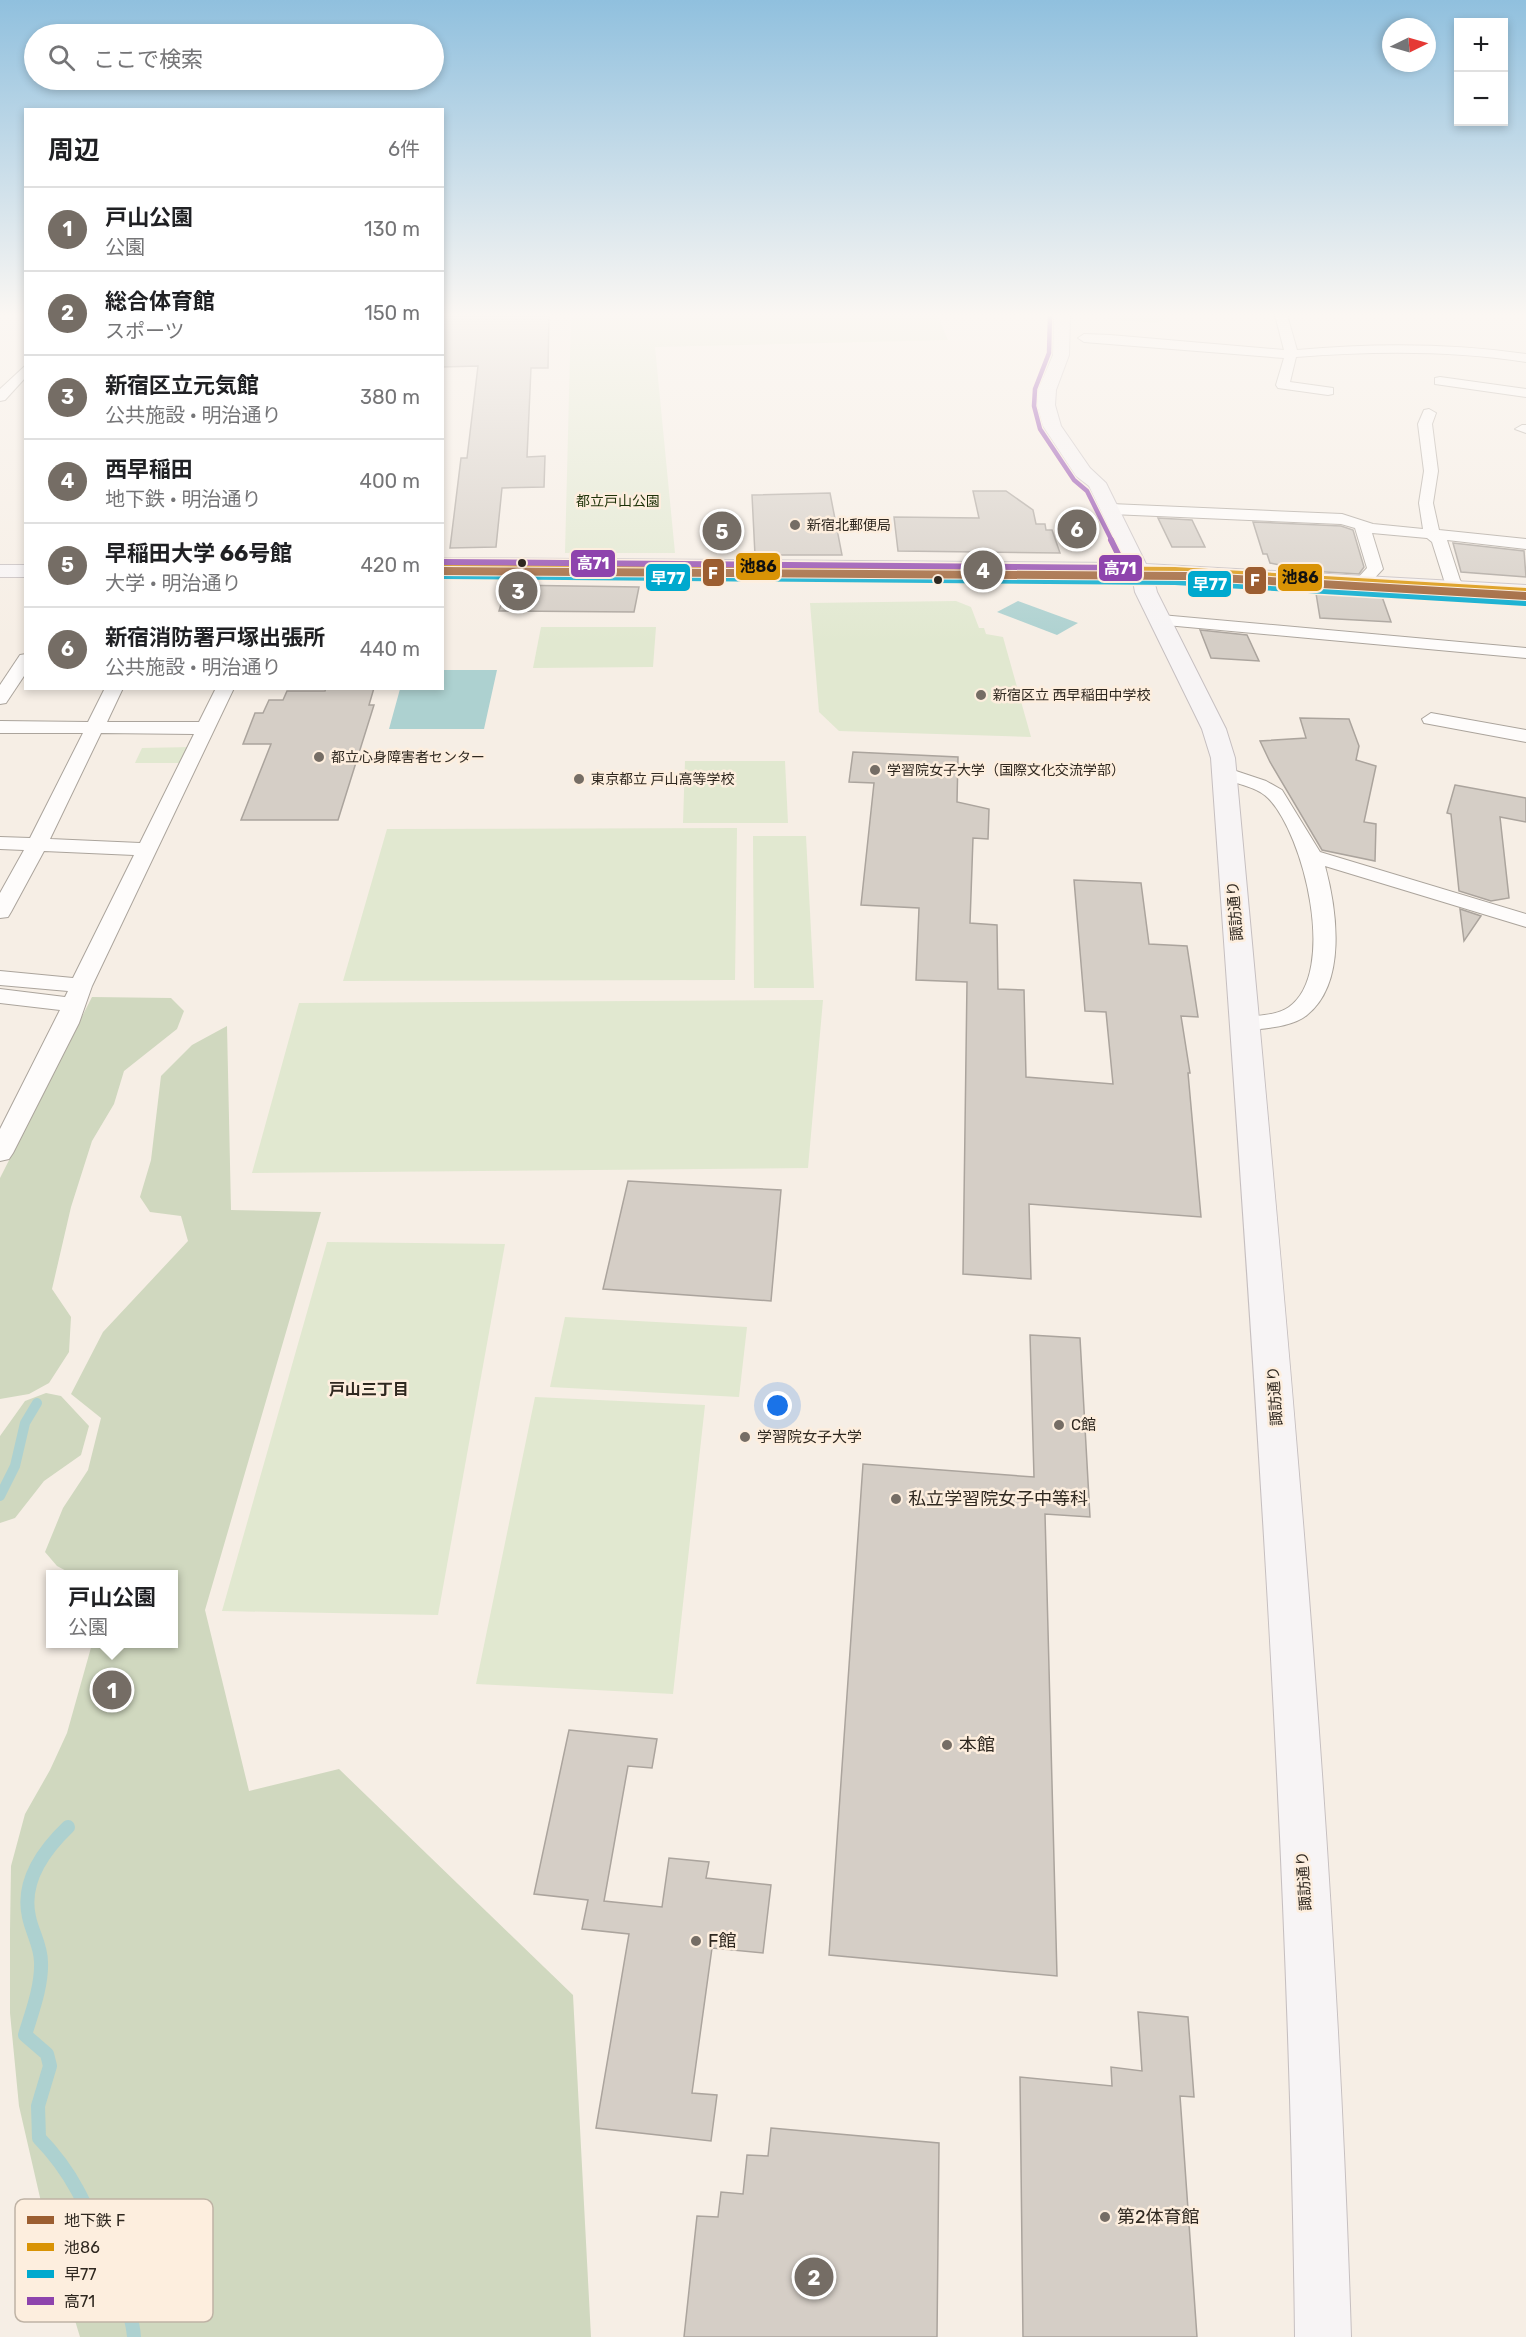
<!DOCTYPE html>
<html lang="ja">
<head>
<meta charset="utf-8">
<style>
  :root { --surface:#fff; --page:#f2f2f2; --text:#202124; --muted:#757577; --line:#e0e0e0; --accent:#756d65 }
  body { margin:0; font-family:Rubik,"Noto Sans JP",sans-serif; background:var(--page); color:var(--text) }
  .controls { position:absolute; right:18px; top:18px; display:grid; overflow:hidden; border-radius:0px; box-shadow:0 3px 9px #0003 }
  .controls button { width:54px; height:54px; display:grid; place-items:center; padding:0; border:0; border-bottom:2px solid var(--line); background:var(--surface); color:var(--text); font:30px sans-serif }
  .compass { position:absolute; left:1382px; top:18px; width:54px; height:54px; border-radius:50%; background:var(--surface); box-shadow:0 3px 9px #0003; rotate:85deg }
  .you { position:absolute; left:778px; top:1406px; width:21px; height:21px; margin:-15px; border:4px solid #fff; border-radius:50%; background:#1a73e8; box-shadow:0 0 0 9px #1a73e833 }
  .badge { display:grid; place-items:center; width:39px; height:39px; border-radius:50%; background:var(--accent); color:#fff; font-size:20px; font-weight:700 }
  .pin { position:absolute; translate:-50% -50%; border:3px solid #fff; box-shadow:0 2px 6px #0006 }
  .popup { position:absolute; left:46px; top:1570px; width:132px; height:78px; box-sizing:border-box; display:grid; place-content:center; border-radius:0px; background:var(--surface); filter:drop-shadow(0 2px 4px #0005); font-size:20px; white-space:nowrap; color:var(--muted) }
  .popup b { font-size:22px; color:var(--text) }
  .popup::after { content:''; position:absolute; left:50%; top:100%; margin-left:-12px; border:12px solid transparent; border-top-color:var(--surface) }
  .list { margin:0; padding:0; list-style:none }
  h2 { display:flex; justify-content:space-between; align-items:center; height:78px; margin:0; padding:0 24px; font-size:26px }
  h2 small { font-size:20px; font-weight:400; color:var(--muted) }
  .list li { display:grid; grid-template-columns:39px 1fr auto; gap:18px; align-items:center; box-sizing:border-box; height:84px; padding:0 24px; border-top:2px solid var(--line) }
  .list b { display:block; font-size:22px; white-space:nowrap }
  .list p { margin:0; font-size:20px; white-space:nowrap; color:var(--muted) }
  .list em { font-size:20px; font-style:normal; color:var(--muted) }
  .icon { flex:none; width:33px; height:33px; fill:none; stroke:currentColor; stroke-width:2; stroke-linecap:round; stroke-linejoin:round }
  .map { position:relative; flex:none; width:1526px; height:2337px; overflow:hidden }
  .search { position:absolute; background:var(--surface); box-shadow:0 3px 9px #0003; left:24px; top:24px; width:420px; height:66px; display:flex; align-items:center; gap:15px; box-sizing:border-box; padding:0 21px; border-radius:33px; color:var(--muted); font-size:22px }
  .panel { position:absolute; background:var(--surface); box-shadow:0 3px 9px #0003; left:24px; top:108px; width:420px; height:582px; border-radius:0px }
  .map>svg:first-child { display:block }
  .green { fill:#e1e8d0 }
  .forest { fill:#d0d8bf }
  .water { fill:#add1d0 }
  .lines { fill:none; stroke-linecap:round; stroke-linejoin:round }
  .stream-far1 { stroke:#add1d0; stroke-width:10 }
  .stream { stroke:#add1d0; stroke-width:14 }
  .building { fill:#d5cec6; stroke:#aba49d; stroke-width:1.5 }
  .street-casing { stroke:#aba49c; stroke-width:2 }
  .primary-casing { stroke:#c6bfc0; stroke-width:2 }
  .street { fill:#fefcfb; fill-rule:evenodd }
  .primary { fill:#f7f4f5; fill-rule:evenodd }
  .bus-1-casing { stroke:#fdeede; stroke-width:9 }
  .bus-2-casing { stroke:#fdeede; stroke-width:9 }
  .bus-3-far1-casing { stroke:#fdeede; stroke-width:7 }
  .bus-3-casing { stroke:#fdeede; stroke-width:9 }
  .bus-1 { stroke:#d99305; stroke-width:6 }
  .bus-2 { stroke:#00a9ce; stroke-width:6 }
  .bus-3-far1 { stroke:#8e44ad; stroke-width:4.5 }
  .bus-3 { stroke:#8e44ad; stroke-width:6 }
  .metro-1-casing { stroke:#fdeede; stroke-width:10 }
  .metro-1 { stroke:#9c5e31; stroke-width:8 }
  .poi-dot { fill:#756d65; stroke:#fdeede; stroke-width:2 }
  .bus-dot { fill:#2f2820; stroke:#fdeede; stroke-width:2 }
  .labels { text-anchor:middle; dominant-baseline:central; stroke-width:5; stroke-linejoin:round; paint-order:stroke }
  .far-park-label { font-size:14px; fill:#1d3107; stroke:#fdeede }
  .far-poi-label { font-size:14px; fill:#2f2820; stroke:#fdeede; text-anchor:start }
  .street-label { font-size:15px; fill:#2f2820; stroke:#fdeede }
  .poi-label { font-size:15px; fill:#2f2820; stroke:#fdeede; text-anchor:start }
  .neighbourhood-label { font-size:16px; font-weight:bold; fill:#2f2820; stroke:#fdeede }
  .near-poi-label { font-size:18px; fill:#2f2820; stroke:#fdeede; text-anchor:start }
  .key { fill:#fdeede; stroke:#bfb3a5; stroke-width:1.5 }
  .key-label { font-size:16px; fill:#2f2820 }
  .line-badge { stroke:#fdeede; stroke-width:2 }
  .badge-label { font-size:16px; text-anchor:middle; font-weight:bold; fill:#fff }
  .pale-badge-label { font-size:16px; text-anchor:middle; font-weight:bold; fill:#111 }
</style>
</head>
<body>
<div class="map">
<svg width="1526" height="2337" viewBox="0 0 1526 2337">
  <rect width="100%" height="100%" fill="#f6eee5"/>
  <!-- green -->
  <g class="green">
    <path d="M 571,315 L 937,315 L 948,340 L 655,347 L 675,553 L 565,553 Z"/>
    <path d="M 1108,315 L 1171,315 L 1157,323 L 1108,319 Z"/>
    <path d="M 956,601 L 971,607 L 979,628 L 984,628 L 986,634 L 1003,637 L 1031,737 L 839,731 L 819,712 L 810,603 Z"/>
    <path d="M 541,627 L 656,627 L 653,667 L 533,668 Z"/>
    <path d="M 191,747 L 184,763 L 135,763 L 142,748 Z"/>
    <path d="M 685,761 L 785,761 L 788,823 L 683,823 Z"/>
    <path d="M 737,828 L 735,980 L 343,981 L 387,829 Z"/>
    <path d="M 753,836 L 806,836 L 814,988 L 754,988 Z"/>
    <path d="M 823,1000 L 808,1168 L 252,1173 L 299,1003 Z"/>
    <path d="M 327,1242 L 505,1244 L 438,1615 L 222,1611 Z"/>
    <path d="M 565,1317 L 747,1327 L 739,1397 L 550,1387 Z"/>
    <path d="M 535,1397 L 705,1405 L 673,1694 L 476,1684 Z"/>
  </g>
  <!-- forest -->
  <g class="forest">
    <path d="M 92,997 L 171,998 L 184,1011 L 177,1029 L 124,1071 L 114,1104 L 92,1141 L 71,1207 L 52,1289 L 71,1317 L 69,1352 L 49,1383 L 29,1394 L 0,1399 L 0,1178 Z"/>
    <path d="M 227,1026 L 231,1210 L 321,1212 L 205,1610 L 249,1791 L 339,1769 L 573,1995 L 591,2337 L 80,2337 L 47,2228 L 19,2106 L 10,2013 L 10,1930 L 11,1866 L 25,1814 L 50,1770 L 67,1733 L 92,1644 L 174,1644 L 174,1574 L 72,1574 L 57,1566 L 45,1552 L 63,1508 L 88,1470 L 101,1418 L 71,1394 L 103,1332 L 188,1241 L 181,1216 L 150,1212 L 140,1197 L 151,1160 L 161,1076 L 192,1045 Z"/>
    <path d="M 46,1393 L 61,1396 L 89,1426 L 81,1455 L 44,1481 L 15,1518 L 0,1523 L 0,1436 L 25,1401 Z"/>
  </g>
  <!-- water -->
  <g class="water">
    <path d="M 1018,601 L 1078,623 L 1057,635 L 997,612 Z"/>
    <path d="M 443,670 L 497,670 L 484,729 L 389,729 L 400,689 L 442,688 Z"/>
  </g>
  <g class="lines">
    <!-- stream-far1 -->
    <path class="stream-far1" d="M 0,1496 L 15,1466 L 25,1423 L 37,1403"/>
    <!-- stream -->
    <path class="stream" d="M 68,1827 C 44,1850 21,1882 29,1917 C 32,1932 41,1946 41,1962 C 42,1986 32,2012 25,2035 L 47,2054 L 50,2066 L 38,2106 L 39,2138 C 78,2178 90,2216 111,2267 C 120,2291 132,2311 134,2337"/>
  </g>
  <!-- building -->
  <g class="building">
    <path d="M 442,315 L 549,315 L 548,368 L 531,368 L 527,457 L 545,456 L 544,487 L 502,488 L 496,547 L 450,548 L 461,458 L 467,458 L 478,366 L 442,367 Z"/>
    <path d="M 973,491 L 1006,491 L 1033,510 L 1036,524 L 1045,524 L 1046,530 L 1052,530 L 1060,553 L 898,551 L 894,517 L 979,518 Z"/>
    <path d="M 830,493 L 842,555 L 755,555 L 752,495 Z"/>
    <path d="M 1158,518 L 1192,520 L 1205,547 L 1172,547 Z"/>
    <path d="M 1253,522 L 1341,526 L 1353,530 L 1364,567 L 1359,574 L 1309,571 L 1270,563 L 1267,554 L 1263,554 Z"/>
    <path d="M 1453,543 L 1524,551 L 1526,577 L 1461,572 Z"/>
    <path d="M 507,585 L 639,587 L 634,612 L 499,611 Z"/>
    <path d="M 1315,587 L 1380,591 L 1391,622 L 1320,618 Z"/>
    <path d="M 1200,630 L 1247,635 L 1259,661 L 1211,658 Z"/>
    <path d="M 326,688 L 374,688 L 369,705 L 374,705 L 338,820 L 241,820 L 271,744 L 243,744 L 255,713 L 263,713 L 269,700 L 283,700 L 287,691 L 325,691 Z"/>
    <path d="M 1300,718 L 1349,719 L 1359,746 L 1356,760 L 1376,766 L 1364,822 L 1376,824 L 1375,861 L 1322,850 L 1270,762 L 1260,741 L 1306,738 Z"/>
    <path d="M 853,752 L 958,757 L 957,802 L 989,809 L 988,839 L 973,838 L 970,923 L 997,925 L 998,989 L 1024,990 L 1026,1077 L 1113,1084 L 1106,1012 L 1085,1011 L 1074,880 L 1141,883 L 1149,944 L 1187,946 L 1198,1017 L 1181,1016 L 1190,1073 L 1188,1073 L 1201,1217 L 1029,1204 L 1031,1279 L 963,1274 L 967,982 L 916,980 L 919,908 L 861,905 L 874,783 L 849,782 Z"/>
    <path d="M 1455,785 L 1526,798 L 1526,822 L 1500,817 L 1509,898 L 1491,901 L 1459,891 L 1451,814 L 1447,813 Z"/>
    <path d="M 1460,909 L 1481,916 L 1464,941 Z"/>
    <path d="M 628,1181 L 781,1190 L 771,1301 L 603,1289 Z"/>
    <path d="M 1030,1335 L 1080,1338 L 1090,1517 L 1045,1514 L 1057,1976 L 829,1955 L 863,1464 L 1034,1477 Z"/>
    <path d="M 569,1730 L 657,1739 L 652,1768 L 628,1766 L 604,1901 L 662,1907 L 669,1858 L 709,1862 L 706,1878 L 771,1885 L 763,1953 L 712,1948 L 692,2093 L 717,2095 L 711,2141 L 596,2128 L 629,1934 L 582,1929 L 588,1900 L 534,1894 Z"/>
    <path d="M 1138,2012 L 1188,2017 L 1194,2097 L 1180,2096 L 1197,2337 L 1023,2337 L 1020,2077 L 1112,2086 L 1111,2067 L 1142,2071 Z"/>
    <path d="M 771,2128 L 939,2143 L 937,2337 L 684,2337 L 697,2216 L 718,2217 L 721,2192 L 743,2194 L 747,2155 L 768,2156 Z"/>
  </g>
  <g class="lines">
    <!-- street casing -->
    <g class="street-casing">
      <g id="street">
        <path d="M 1275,315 L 1287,315 L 1297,350 C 1373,343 1450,343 1526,354 L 1526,362 C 1450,350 1373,351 1296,357 L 1290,382 L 1333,388 L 1333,394 L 1328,395 L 1278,388 L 1276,385 L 1284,358 L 1084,342 L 1078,338 L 1084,334 L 1110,335 L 1284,350 Z"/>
        <path d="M 26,365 L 26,377 L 5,400 L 0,401 L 0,389 Z"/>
        <path d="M 1440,377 L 1526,389 L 1526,397 L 1435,384 L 1435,378 Z"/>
        <path d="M 1429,409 L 1436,413 L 1432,424 L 1438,471 L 1433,503 L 1439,530 L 1526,539 L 1526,549 L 1447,540 L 1460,580 L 1465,587 L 1463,590 L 1451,590 L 1444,580 L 1432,542 L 1427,538 L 1372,533 L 1383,569 L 1369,584 L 1363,586 L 1355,581 L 1367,568 L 1355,528 L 1341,524 L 1111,514 L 1103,509 L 1111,504 L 1342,514 L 1373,524 L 1423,529 L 1419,503 L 1424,471 L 1418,424 L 1424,410 Z"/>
        <path d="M 1522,425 L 1526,425 L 1526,433 L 1515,429 Z"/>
        <path d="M 1161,615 L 1526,648 L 1526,658 L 1155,624 L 1153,620 Z"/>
        <path d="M 26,654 L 26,673 L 6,703 L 0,704 L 0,685 L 20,655 Z"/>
        <path d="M 105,688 L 123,688 L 107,722 L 199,722 L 216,688 L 234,688 L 92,986 L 79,1023 L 13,1153 L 9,1159 L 0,1161 L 0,1129 L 60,1010 L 0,1003 L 0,989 L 65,997 L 68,991 L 0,985 L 0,971 L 73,978 L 134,855 L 44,851 L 11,912 L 8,917 L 0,918 L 0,893 L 24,850 L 0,849 L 0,837 L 30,838 L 83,733 L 0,733 L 0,721 L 88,722 ZM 101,733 L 194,734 L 140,843 L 50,839 Z"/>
        <path d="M 1431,713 L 1526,730 L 1526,742 L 1424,723 L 1422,719 Z"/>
        <path d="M 1224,767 L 1266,781 L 1282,790 L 1320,852 L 1526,914 L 1526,927 L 1325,866 C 1337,910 1347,983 1307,1015 C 1291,1028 1263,1028 1244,1031 L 1236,1029 L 1232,1024 L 1236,1019 C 1252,1015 1275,1017 1289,1007 C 1338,972 1304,834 1268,798 C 1256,786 1233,783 1217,777 L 1214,773 L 1217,769 Z"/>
      </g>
    </g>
    <!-- primary casing -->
    <g class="primary-casing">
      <g id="primary">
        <path d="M 1054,315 L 1070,315 L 1069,355 L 1056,390 L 1055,405 L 1061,426 L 1090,468 L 1106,483 L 1146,564 L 1526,585 L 1526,597 L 1153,576 L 1157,592 L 1226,729 L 1235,758 C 1283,1284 1335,1809 1351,2337 L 1295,2337 C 1289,1810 1248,1284 1211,758 L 1202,729 L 1135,592 L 1132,576 L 442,570 L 442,558 L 1126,563 L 1089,486 L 1076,476 L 1043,426 L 1037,405 L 1038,390 L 1053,355 Z"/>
        <rect x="0" y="565" width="26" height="12"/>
      </g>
    </g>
    <!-- street -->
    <use href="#street" class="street"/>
    <!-- primary -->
    <use href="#primary" class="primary"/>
    <!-- bus-1 casing -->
    <g class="bus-1-casing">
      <path id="bus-1" d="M 442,564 L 1175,570 L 1526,591"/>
    </g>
    <!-- bus-2 casing -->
    <g class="bus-2-casing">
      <path id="bus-2" d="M 442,576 L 1175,582 L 1525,603"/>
    </g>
    <!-- bus-3-far1 casing -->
    <g class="bus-3-far1-casing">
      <path id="bus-3-far1" d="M 1050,315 L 1049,353 L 1035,389 L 1034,406 L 1040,429 L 1074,480 L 1087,491 L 1112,541"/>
    </g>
    <!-- bus-3 casing -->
    <g class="bus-3-casing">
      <path id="bus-3" d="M 442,562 L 1125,568 L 1111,540"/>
    </g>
    <!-- bus-1 -->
    <use href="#bus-1" class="bus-1"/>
    <!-- bus-2 -->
    <use href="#bus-2" class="bus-2"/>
    <!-- bus-3-far1 -->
    <use href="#bus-3-far1" class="bus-3-far1"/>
    <!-- bus-3 -->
    <use href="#bus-3" class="bus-3"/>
    <!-- metro-1 casing -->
    <g class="metro-1-casing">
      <path id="metro-1" d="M 442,571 L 1185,576 L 1526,596"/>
    </g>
    <!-- metro-1 -->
    <use href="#metro-1" class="metro-1"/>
  </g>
  <!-- sky -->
  <linearGradient id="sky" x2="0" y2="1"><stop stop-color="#90c0de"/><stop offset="0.49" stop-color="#fbf7f3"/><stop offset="1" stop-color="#fbf7f3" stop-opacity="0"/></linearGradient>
  <rect width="1526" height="643" fill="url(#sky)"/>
  <!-- markers -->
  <g class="poi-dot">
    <circle cx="795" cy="525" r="6"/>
    <circle cx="981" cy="695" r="6"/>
    <circle cx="319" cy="757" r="6"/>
    <circle cx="875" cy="770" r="6"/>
    <circle cx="579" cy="779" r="6"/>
    <circle cx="1059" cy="1425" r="6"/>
    <circle cx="745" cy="1437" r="6"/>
    <circle cx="896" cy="1499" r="6"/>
    <circle cx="947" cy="1745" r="6"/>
    <circle cx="696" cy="1941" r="6"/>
    <circle cx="1105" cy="2217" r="6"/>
  </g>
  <g class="bus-dot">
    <circle cx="522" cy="563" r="5"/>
    <circle cx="938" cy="580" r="5"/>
  </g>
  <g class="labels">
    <!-- far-park labels -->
    <g class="far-park-label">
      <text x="618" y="501">都立戸山公園</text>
    </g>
    <!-- far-poi labels -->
    <g class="far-poi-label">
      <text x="807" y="525">新宿北郵便局</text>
      <text x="993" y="695">新宿区立 西早稲田中学校</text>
      <text x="331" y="757">都立心身障害者センター</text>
      <text x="887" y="770">学習院女子大学（国際文化交流学部）</text>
      <text x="591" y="779">東京都立 戸山高等学校</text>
    </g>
    <!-- street labels -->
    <g class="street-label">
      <text transform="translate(1235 911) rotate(-95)">諏訪通り</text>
      <text transform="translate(1275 1396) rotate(-94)">諏訪通り</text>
      <text transform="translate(1304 1881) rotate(-94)">諏訪通り</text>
    </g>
    <!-- poi labels -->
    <g class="poi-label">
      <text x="1071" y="1425">C館</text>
      <text x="757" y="1437">学習院女子大学</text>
    </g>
    <!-- neighbourhood labels -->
    <g class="neighbourhood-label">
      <text x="369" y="1389">戸山三丁目</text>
    </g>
    <!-- near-poi labels -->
    <g class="near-poi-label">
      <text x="908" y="1499">私立学習院女子中等科</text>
      <text x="959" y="1745">本館</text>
      <text x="708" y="1941">F館</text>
      <text x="1117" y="2217">第2体育館</text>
    </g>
  </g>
  <!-- legend -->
  <rect x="15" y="2199" width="198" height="123" rx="9" class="key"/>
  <rect x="27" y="2216" width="27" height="8" fill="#9c5e31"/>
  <rect x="27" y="2243" width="27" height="8" fill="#d99305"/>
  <rect x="27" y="2270" width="27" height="8" fill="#00a9ce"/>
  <rect x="27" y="2297" width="27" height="8" fill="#8e44ad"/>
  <g class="key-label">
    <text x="64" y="2226">地下鉄 F</text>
    <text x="64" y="2253">池86</text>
    <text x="64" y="2280">早77</text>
    <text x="64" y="2307">高71</text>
  </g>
  <g class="line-badge">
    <rect x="570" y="549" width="46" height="29" rx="6" fill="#8e44ad"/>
    <rect x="735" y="552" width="46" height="29" rx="6" fill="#d99305"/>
    <rect x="1098" y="554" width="45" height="28" rx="6" fill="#8e44ad"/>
    <rect x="702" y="558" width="23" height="29" rx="6" fill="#9c5e31"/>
    <rect x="1277" y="563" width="46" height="29" rx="6" fill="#d99305"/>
    <rect x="645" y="563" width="46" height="29" rx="6" fill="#00a9ce"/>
    <rect x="1244" y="566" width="23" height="29" rx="6" fill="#9c5e31"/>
    <rect x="1187" y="570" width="45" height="28" rx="6" fill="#00a9ce"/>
  </g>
  <g class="badge-label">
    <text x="593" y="569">高71</text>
    <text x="1120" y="574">高71</text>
    <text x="713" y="579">F</text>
    <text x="668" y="584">早77</text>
    <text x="1255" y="586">F</text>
    <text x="1210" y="590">早77</text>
  </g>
  <g class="pale-badge-label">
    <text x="758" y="572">池86</text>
    <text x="1300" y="583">池86</text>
  </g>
</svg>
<div class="controls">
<button>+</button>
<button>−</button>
</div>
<svg class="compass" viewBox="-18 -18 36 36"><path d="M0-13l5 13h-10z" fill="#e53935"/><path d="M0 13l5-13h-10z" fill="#757577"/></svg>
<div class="you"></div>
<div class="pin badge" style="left:112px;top:1690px">1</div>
<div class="popup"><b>戸山公園</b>公園</div>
<div class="pin badge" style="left:814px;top:2277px">2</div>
<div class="pin badge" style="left:518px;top:591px">3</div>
<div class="pin badge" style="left:983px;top:570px">4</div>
<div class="pin badge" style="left:722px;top:531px">5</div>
<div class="pin badge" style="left:1077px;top:529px">6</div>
<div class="search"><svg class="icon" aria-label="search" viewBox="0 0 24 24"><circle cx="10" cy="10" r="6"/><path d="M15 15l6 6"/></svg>ここで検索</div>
<section class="panel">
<h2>周辺<small>6件</small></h2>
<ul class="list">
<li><span class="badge">1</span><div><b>戸山公園</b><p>公園</p></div><em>130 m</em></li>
<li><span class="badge">2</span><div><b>総合体育館</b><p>スポーツ</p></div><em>150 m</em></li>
<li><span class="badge">3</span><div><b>新宿区立元気館</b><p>公共施設 · 明治通り</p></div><em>380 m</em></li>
<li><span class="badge">4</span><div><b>西早稲田</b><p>地下鉄 · 明治通り</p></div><em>400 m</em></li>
<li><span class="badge">5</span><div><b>早稲田大学 66号館</b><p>大学 · 明治通り</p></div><em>420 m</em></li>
<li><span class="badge">6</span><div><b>新宿消防署戸塚出張所</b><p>公共施設 · 明治通り</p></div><em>440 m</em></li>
</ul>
</section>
</div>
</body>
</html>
